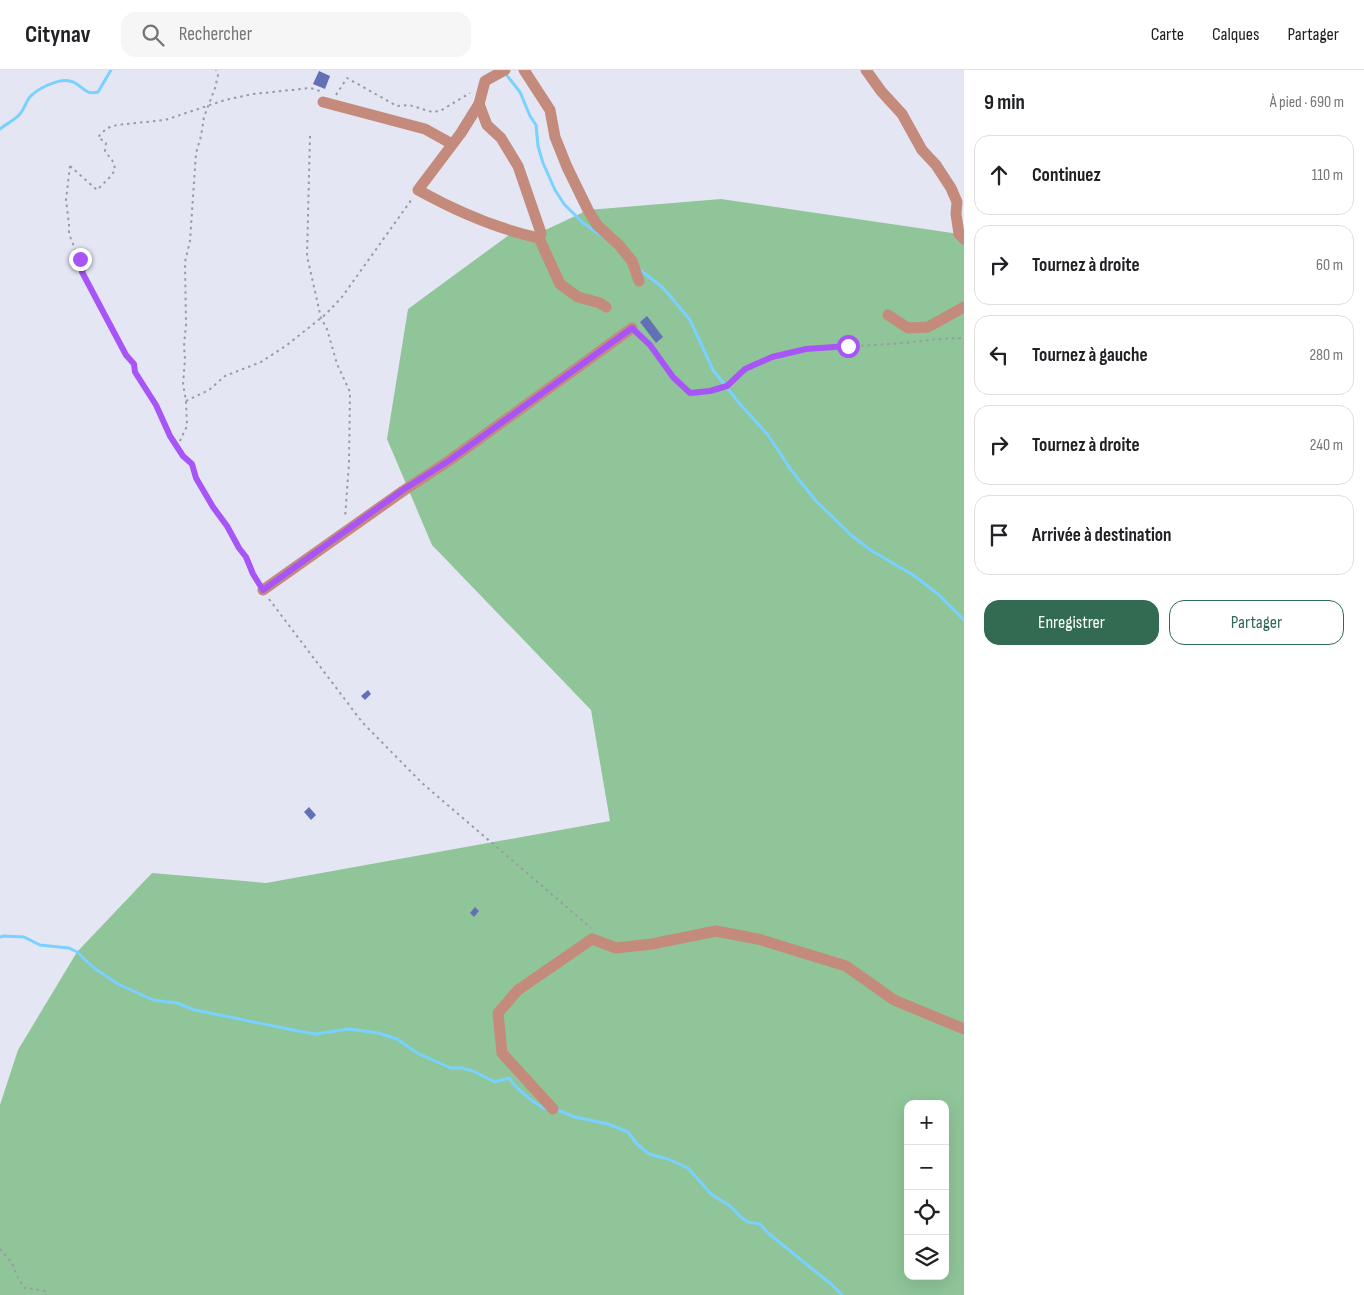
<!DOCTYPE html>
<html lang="fr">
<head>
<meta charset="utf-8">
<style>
  :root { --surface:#fff; --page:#f6f6f6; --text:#202124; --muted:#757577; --line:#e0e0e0; --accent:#326a52 }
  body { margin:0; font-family:"Sofia Sans Condensed",sans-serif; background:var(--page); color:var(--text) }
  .controls { position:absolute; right:15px; bottom:15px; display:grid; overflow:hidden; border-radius:10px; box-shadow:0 5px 20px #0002 }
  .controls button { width:45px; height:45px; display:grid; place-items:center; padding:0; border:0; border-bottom:1px solid var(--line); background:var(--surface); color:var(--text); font:25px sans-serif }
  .stop { position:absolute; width:15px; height:15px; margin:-11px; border:4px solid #a855f7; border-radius:50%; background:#fff }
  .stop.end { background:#a855f7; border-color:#fff; box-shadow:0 1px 5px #0008 }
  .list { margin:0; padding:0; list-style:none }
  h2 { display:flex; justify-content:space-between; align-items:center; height:65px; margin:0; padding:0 20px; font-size:21px }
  h2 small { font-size:16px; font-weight:400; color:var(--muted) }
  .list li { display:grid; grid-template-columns:32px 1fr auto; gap:15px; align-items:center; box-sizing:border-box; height:80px; margin:0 10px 10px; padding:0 10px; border:1px solid var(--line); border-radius:15px }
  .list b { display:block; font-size:19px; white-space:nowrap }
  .list em { font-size:16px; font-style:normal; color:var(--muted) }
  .actions { display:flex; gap:10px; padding:15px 20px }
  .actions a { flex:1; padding:11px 0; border:1px solid var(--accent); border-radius:15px; text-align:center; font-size:18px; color:var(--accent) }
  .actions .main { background:var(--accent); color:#fff }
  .icon { flex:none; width:28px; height:28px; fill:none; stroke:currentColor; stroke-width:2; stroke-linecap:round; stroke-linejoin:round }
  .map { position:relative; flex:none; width:964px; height:1225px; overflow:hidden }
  header { display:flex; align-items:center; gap:30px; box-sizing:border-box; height:70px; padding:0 25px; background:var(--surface); border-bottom:1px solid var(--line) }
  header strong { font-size:24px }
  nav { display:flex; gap:28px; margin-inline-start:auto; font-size:18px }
  .search { width:350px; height:45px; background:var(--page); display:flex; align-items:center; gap:12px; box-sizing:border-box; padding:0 18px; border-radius:15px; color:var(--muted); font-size:19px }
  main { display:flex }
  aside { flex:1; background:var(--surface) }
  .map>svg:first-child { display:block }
  .green { fill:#90c599; fill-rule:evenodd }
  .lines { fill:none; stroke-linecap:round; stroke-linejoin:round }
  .stream { stroke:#79d1ff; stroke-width:3 }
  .building { fill:#6271b5 }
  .path { stroke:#999ba4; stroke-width:2; stroke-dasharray:2.5 4; stroke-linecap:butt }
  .minor { stroke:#c48a7c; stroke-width:11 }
  .route { stroke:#a855f7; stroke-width:6 }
</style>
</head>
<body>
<header>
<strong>Citynav</strong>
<div class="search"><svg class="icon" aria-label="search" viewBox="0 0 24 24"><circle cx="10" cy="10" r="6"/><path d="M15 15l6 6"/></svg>Rechercher</div>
<nav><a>Carte</a><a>Calques</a><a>Partager</a></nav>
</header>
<main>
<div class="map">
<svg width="964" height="1225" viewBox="0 0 964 1225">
  <rect width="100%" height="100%" fill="#e4e7f3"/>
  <!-- green -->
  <path class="green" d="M 721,129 L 959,164 L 964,163 L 964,1225 L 0,1225 L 0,1035 L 18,980 L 77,882 L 152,803 L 266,813 L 610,751 L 591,640 L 432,475 L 387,369 L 408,239 L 513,162 L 541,162 L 588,140 ZM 908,1034 L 945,1034 L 945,1206 L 908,1206 Z"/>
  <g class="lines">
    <!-- stream -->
    <g class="stream">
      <path d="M 505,3 L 520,22 L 530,46 L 536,55 L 538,76 L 543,93 L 555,120 L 564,134 L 583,153 L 602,166"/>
      <path d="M 0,59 C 6,54 13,51 19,45 C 24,40 25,34 29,28 C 36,19 59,8 70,11 C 81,13 84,26 98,22 L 111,0"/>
      <path d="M 640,200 L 661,216 L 671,227 L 690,250 L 713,300 L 739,333 L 768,365 L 791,400 L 816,431 L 851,465 L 869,479 L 913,505 L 938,524 L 964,550"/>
      <path d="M 0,867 L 4,866 L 24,867 L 40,875 L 69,878 L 77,882 L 94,898 L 118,914 L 153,930 L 177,933 L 195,940 L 298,961 L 315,964 L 349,959 L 378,963 L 397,969 L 419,984 L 451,998 L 462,998 L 473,1001 L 495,1012 L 509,1008 C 516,1018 537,1037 549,1040"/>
      <path d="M 555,1039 L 575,1047 L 608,1054 L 628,1062 L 637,1074 L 649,1084 L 668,1089 L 688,1098 L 711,1124 L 730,1136 L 742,1148 L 748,1152 L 760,1154 L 768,1163 L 831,1214 L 842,1225"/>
    </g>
  </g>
  <!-- building -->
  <g class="building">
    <path d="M 319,1 L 330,6 L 325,19 L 313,14 Z"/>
    <path d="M 647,246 L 663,267 L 656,273 L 640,252 Z"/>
    <path d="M 368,620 L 371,624 L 365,630 L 361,626 Z"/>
    <path d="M 309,737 L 316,745 L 311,750 L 304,742 Z"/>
    <path d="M 475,837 L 479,841 L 474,847 L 470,843 Z"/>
  </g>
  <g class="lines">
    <!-- path -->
    <g class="path">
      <path d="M 336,25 L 347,8 L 397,36 L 409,35 L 432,42 L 440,41 L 470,23"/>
      <path d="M 310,66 L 307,186 L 321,248 L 327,259 L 337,294 L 350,322 L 349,393 L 345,448"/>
      <path d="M 70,96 L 66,130 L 69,154 L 69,164 L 83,199 L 82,202 L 126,285 L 134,294 L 135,302 L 156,335 L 170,366 L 183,386 L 192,393 L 196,408 L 213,437 L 227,456 L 234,470 L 246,487 L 253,504 L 258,511"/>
      <path d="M 70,96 L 97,120 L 110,107 L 115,100 L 114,93 L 105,81 L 106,73 L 98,67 L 107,58 L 117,55 L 165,50 L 225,30 L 253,24 L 310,18 L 320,21"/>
      <path d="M 639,265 L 650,275 L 673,307 L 690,323 L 710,321 L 727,316 L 745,299 L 772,287 L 806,279 L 906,273 L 937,269 L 964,268"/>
      <path d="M 186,331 L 209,320 L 225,306 L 261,292 L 287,275 L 326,244 L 342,227 L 412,129"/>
      <path d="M 177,377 L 187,356 L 186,331 L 183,314 L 185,289 L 184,276 L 186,255 L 185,192 L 190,171 L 196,83 L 201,66 L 204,47 L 215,18 L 218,5 L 216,0"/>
      <path d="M 269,529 L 362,652 L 422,713 L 591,858"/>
      <path d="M 0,1179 L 12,1193 L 18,1208 L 25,1218 L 46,1221 L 46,1225"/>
    </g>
    <!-- minor -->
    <g class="minor">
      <path d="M 505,0 L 485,11 L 479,34 L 461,63 L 418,120 C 456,141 497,159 539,168 L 560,214 L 578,227 L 600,233 L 606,237"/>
      <path d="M 524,0 L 550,40 L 555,67 L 567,97 L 588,140 L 597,155 L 619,175 L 632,191 L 639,211"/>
      <path d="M 866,0 L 881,21 L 902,44 L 922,80 L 936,95 L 951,118 L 957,132 L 956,144 L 959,164 L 964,169"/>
      <path d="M 323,32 L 425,59 L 452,74"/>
      <path d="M 479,34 L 487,55 L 501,68 L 518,96 L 541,163 L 539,168"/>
      <path d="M 888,245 L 908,258 L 928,257 L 964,237"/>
      <path d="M 263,520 L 403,421 L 450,390 L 632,258"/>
      <path d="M 553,1039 L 502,983 L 498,943 L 518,920 L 592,869 L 616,878 L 652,874 L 716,861 L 758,869 L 846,896 L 894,930 L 964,959"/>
    </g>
  </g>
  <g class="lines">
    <!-- route -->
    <path class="route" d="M 80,189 L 83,199 L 82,202 L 126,285 L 134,294 L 135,302 L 156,335 L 170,366 L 183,386 L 192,394 L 196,408 L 213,437 L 227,456 L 239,478 L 246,487 L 253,504 L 263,520 L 403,420 L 450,390 L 632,258 L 650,275 L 673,307 L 690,323 L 710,321 L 727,316 L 745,299 L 772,287 L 806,279 L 848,276"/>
  </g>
</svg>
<div class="controls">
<button>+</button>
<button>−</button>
<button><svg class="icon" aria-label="locate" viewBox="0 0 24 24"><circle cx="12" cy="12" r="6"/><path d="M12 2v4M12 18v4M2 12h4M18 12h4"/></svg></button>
<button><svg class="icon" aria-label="layers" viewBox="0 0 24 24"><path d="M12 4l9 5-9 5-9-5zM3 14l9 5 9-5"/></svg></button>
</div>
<div class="stop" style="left:848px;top:276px"></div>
<div class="stop end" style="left:80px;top:189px"></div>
</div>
<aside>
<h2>9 min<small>À pied · 690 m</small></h2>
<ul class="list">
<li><svg class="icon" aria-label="ahead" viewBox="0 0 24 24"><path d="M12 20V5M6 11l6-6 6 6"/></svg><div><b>Continuez</b></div><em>110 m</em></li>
<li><svg class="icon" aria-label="right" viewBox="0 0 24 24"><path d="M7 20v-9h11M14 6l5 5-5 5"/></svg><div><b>Tournez à droite</b></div><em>60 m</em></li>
<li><svg class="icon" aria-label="left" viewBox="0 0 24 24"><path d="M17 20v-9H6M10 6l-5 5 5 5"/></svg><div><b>Tournez à gauche</b></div><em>280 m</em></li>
<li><svg class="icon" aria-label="right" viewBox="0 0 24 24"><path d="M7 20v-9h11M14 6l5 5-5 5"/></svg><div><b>Tournez à droite</b></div><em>240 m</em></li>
<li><svg class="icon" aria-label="arrive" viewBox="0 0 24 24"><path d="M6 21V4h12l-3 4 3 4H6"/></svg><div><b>Arrivée à destination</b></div></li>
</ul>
<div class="actions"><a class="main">Enregistrer</a><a>Partager</a></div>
</aside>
</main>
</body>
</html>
